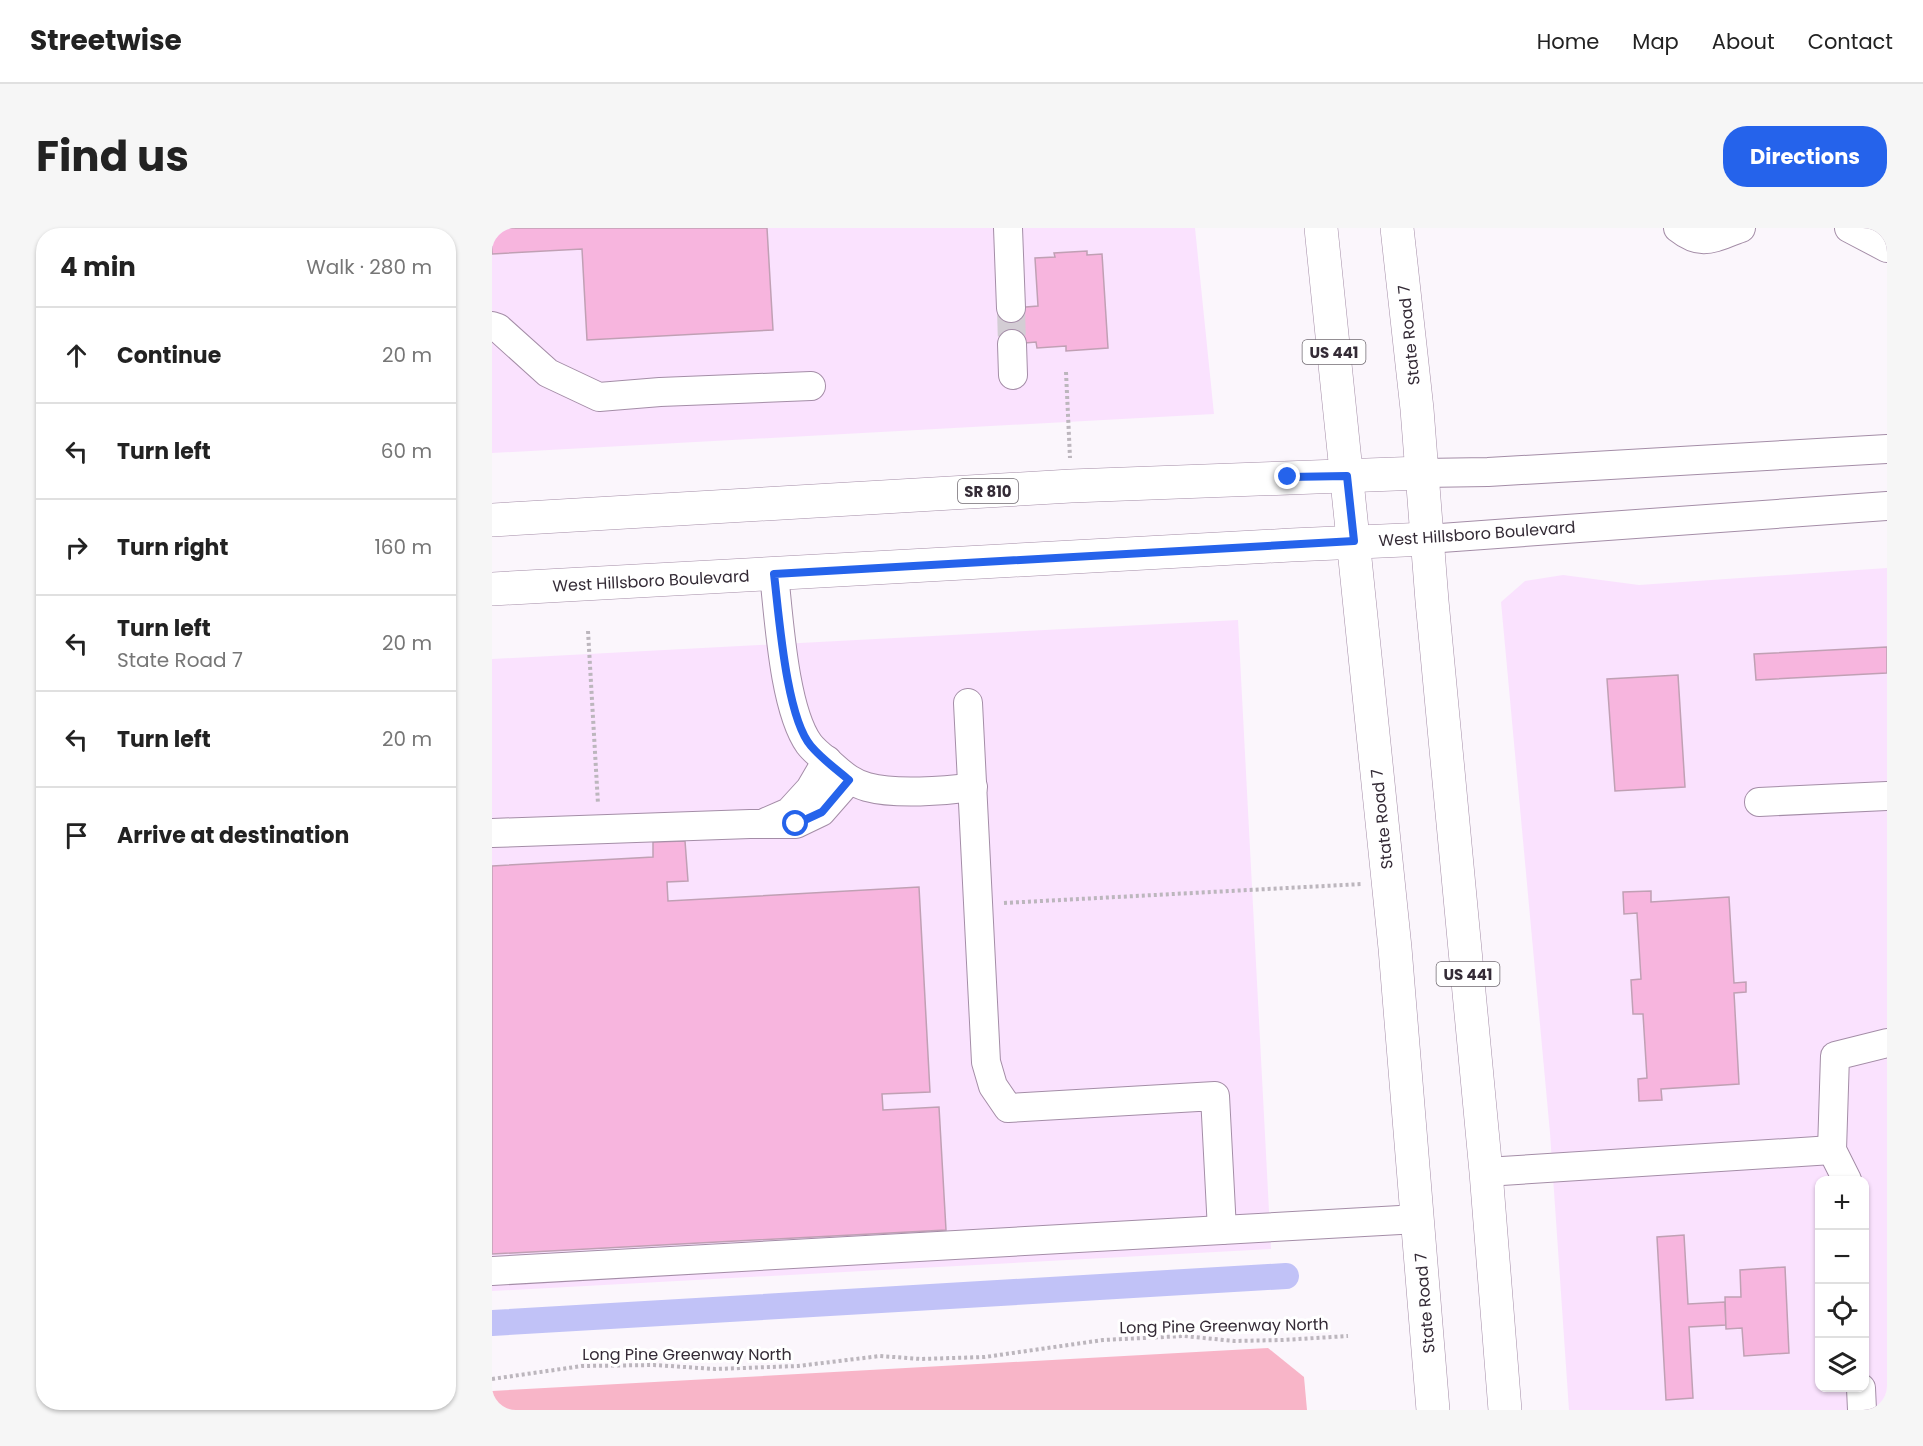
<!DOCTYPE html>
<html lang="en">
<head>
<meta charset="utf-8">
<style>
  :root { --surface:#fff; --page:#f6f6f6; --text:#222; --muted:#767676; --line:#e0e0e0; --accent:#2563eb }
  body { margin:0; font-family:Poppins,sans-serif; background:var(--page); color:var(--text) }
  .controls { position:absolute; right:18px; bottom:18px; display:grid; overflow:hidden; border-radius:12px; box-shadow:0 2px 4px #0004 }
  .controls button { width:54px; height:54px; display:grid; place-items:center; padding:0; border:0; border-bottom:2px solid var(--line); background:var(--surface); color:var(--text); font:30px sans-serif }
  .stop { position:absolute; width:18px; height:18px; margin:-14px; border:4px solid #2563eb; border-radius:50%; background:#fff }
  .stop.end { background:#2563eb; border-color:#fff; box-shadow:0 2px 6px #0008 }
  .list { margin:0; padding:0; list-style:none }
  h2 { display:flex; justify-content:space-between; align-items:center; height:78px; margin:0; padding:0 24px; font-size:26px }
  h2 small { font-size:20px; font-weight:400; color:var(--muted) }
  .list li { display:grid; grid-template-columns:39px 1fr auto; gap:18px; align-items:center; box-sizing:border-box; height:96px; padding:0 24px; border-top:2px solid var(--line) }
  .list b { display:block; font-size:22px; white-space:nowrap }
  .list p { margin:0; font-size:20px; white-space:nowrap; color:var(--muted) }
  .list em { font-size:20px; font-style:normal; color:var(--muted) }
  .icon { flex:none; width:33px; height:33px; fill:none; stroke:currentColor; stroke-width:2; stroke-linecap:round; stroke-linejoin:round }
  .map { position:relative; flex:none; width:1395px; height:1182px; overflow:hidden; border-radius:24px }
  header { display:flex; align-items:center; gap:36px; box-sizing:border-box; height:84px; padding:0 30px; background:var(--surface); border-bottom:2px solid var(--line) }
  header strong { font-size:28px }
  nav { display:flex; gap:33px; margin-inline-start:auto; font-size:21px }
  .intro { display:flex; align-items:center; justify-content:space-between; box-sizing:border-box; height:144px; padding:0 36px }
  h1 { margin:0; font-size:42px }
  .button { padding:15px 27px; border-radius:24px; background:var(--accent); color:#fff; font-size:21px; font-weight:700 }
  main { display:flex; gap:36px; padding:0 36px }
  aside { flex:1; background:var(--surface); border-radius:24px; box-shadow:0 2px 4px #0004 }
  .map>svg:first-child { display:block }
  .built { fill:#fae2fe; fill-rule:evenodd }
  .green { fill:#f8b5c8 }
  .lines { fill:none; stroke-linecap:round; stroke-linejoin:round }
  .canal { stroke:#c1c2f7; stroke-width:26 }
  .building { fill:#f7b5de; stroke:#c0a0b4; stroke-width:1.5 }
  .minor-tunnel { stroke:#d3cdd4; stroke-width:28; stroke-dasharray:28 14; stroke-linecap:butt }
  .minor-casing { stroke:#a48da7; stroke-width:30 }
  .major-casing { stroke:#a48da7; stroke-width:34 }
  .path { stroke:#bcb6bd; stroke-width:4; stroke-dasharray:3 3; stroke-linecap:butt }
  .minor { stroke:#fff; stroke-width:28 }
  .major { stroke:#fff; stroke-width:33 }
  .route { stroke:#2563eb; stroke-width:8 }
  .labels { text-anchor:middle; dominant-baseline:central; stroke-width:6; stroke-linejoin:round; paint-order:stroke }
  .shield { fill:#fff; stroke:#716b72; stroke-width:1.5 }
  .shield-label { font-size:15px; font-weight:bold; fill:#342b36 }
  .street-label { font-size:16px; fill:#342b36; stroke:#fff }
</style>
</head>
<body>
<header>
<strong>Streetwise</strong>
<nav><a>Home</a><a>Map</a><a>About</a><a>Contact</a></nav>
</header>
<div class="intro"><h1>Find us</h1><a class="button">Directions</a></div>
<main>
<aside>
<h2>4 min<small>Walk · 280 m</small></h2>
<ul class="list">
<li><svg class="icon" aria-label="ahead" viewBox="0 0 24 24"><path d="M12 20V5M6 11l6-6 6 6"/></svg><div><b>Continue</b></div><em>20 m</em></li>
<li><svg class="icon" aria-label="left" viewBox="0 0 24 24"><path d="M17 20v-9H6M10 6l-5 5 5 5"/></svg><div><b>Turn left</b></div><em>60 m</em></li>
<li><svg class="icon" aria-label="right" viewBox="0 0 24 24"><path d="M7 20v-9h11M14 6l5 5-5 5"/></svg><div><b>Turn right</b></div><em>160 m</em></li>
<li><svg class="icon" aria-label="left" viewBox="0 0 24 24"><path d="M17 20v-9H6M10 6l-5 5 5 5"/></svg><div><b>Turn left</b><p>State Road 7</p></div><em>20 m</em></li>
<li><svg class="icon" aria-label="left" viewBox="0 0 24 24"><path d="M17 20v-9H6M10 6l-5 5 5 5"/></svg><div><b>Turn left</b></div><em>20 m</em></li>
<li><svg class="icon" aria-label="arrive" viewBox="0 0 24 24"><path d="M6 21V4h12l-3 4 3 4H6"/></svg><div><b>Arrive at destination</b></div></li>
</ul>
</aside>
<div class="map">
<svg width="1395" height="1182" viewBox="0 0 1395 1182">
  <rect width="100%" height="100%" fill="#fbf6fc"/>
  <!-- built -->
  <g class="built">
    <path d="M 0,0 L 703,0 L 722,186 L 0,225 Z"/>
    <path d="M 1395,340 L 1395,1182 L 1077,1182 L 1058,905 L 1009,374 L 1033,353 L 1071,347 L 1147,357 ZM 1328,952 L 1372,952 L 1372,1160 L 1328,1160 Z"/>
    <path d="M 746,392 L 779,1021 L 0,1063 L 0,431 Z"/>
  </g>
  <!-- green -->
  <path class="green" d="M 776,1120 L 812,1149 L 815,1182 L 0,1182 L 0,1163 Z"/>
  <g class="lines">
    <!-- canal -->
    <path class="canal" d="M 0,1095 L 794,1048"/>
  </g>
  <!-- building -->
  <g class="building">
    <path d="M 0,0 L 275,0 L 281,102 L 95,112 L 90,21 L 0,26 Z"/>
    <path d="M 595,23 L 595,27 L 610,26 L 616,120 L 574,123 L 574,118 L 545,120 L 544,114 L 511,117 L 509,81 L 546,78 L 543,30 L 563,29 L 562,25 Z"/>
    <path d="M 1395,419 L 1395,445 L 1264,452 L 1262,426 Z"/>
    <path d="M 1186,447 L 1193,559 L 1123,563 L 1115,451 Z"/>
    <path d="M 193,613 L 196,653 L 175,654 L 176,673 L 427,659 L 438,864 L 390,866 L 391,882 L 447,879 L 454,1002 L 0,1026 L 0,638 L 161,629 L 161,614 Z"/>
    <path d="M 1159,663 L 1159,674 L 1237,669 L 1242,755 L 1254,754 L 1254,764 L 1242,765 L 1247,856 L 1169,861 L 1170,872 L 1147,873 L 1146,851 L 1155,850 L 1151,786 L 1141,786 L 1139,752 L 1149,751 L 1145,685 L 1132,686 L 1131,664 Z"/>
    <path d="M 1192,1007 L 1196,1076 L 1233,1074 L 1234,1097 L 1197,1099 L 1201,1170 L 1174,1172 L 1165,1009 Z"/>
    <path d="M 1293,1039 L 1297,1125 L 1252,1128 L 1250,1100 L 1234,1101 L 1233,1069 L 1249,1069 L 1248,1042 Z"/>
  </g>
  <g class="lines">
    <!-- minor-tunnel -->
    <path class="minor-tunnel" d="M 519,80 L 520,116"/>
    <!-- minor casing -->
    <g class="minor-casing">
      <g id="minor">
        <path d="M 516,0 L 519,80"/>
        <path d="M 1186,0 C 1211,20 1222,9 1249,0"/>
        <path d="M 1357,0 L 1395,20"/>
        <path d="M 0,98 L 6,100 L 56,145 L 107,169 L 168,164 L 319,158"/>
        <path d="M 520,116 L 521,147"/>
        <path d="M 930,245 L 996,244 L 1395,221"/>
        <path d="M 935,311 L 1395,278"/>
        <path d="M 282,346 C 287,391 292,481 317,516 C 323,524 333,531 341,538 C 352,548 361,555 375,559 C 404,567 452,563 481,559"/>
        <path d="M 476,475 L 494,834 L 501,858 L 516,880 L 723,868 L 730,1002 L 926,991"/>
        <path d="M 1267,574 L 1395,568"/>
        <path d="M 274,594 L 297,584 L 318,561 L 335,532"/>
        <path d="M 0,605 L 258,596 L 304,596 L 329,584 L 357,552"/>
        <path d="M 994,944 L 1340,922"/>
        <path d="M 1355,952 L 1340,922 L 1343,828 L 1395,815"/>
        <path d="M 0,1043 L 730,1002"/>
        <path d="M 1369,1160 L 1370,1182"/>
      </g>
    </g>
    <!-- major casing -->
    <g class="major-casing">
      <g id="major">
        <path d="M 829,0 L 903,720 L 941,1182"/>
        <path d="M 905,0 L 925,181 L 940,373 L 994,944 L 1013,1182"/>
        <path d="M 0,292 L 579,258 L 930,245"/>
        <path d="M 0,361 L 799,317 L 935,311"/>
      </g>
    </g>
    <!-- path -->
    <g class="path">
      <path d="M 574,144 L 578,230"/>
      <path d="M 96,403 L 106,576"/>
      <path d="M 512,675 L 870,656"/>
      <path d="M 0,1151 L 90,1138 L 162,1137 L 223,1141 L 306,1138 L 388,1128 L 429,1131 L 493,1129 L 611,1112 L 692,1108 L 742,1113 L 791,1112 L 856,1108"/>
    </g>
    <!-- minor -->
    <use href="#minor" class="minor"/>
    <!-- major -->
    <use href="#major" class="major"/>
  </g>
  <g class="lines">
    <!-- route -->
    <path class="route" d="M 304,596 L 330,584 L 357,552 C 344,541 330,531 319,518 C 294,489 287,387 282,346 L 862,313 L 855,248 L 796,249"/>
  </g>
  <g class="labels">
    <!-- shield labels -->
    <g class="shield">
      <rect x="810.5" y="112" width="63" height="24" rx="4.5"/>
      <rect x="466" y="251" width="60" height="24" rx="4.5"/>
      <rect x="944.5" y="734" width="63" height="24" rx="4.5"/>
    </g>
    <g class="shield-label">
      <text x="842" y="124">US 441</text>
      <text x="496" y="263">SR 810</text>
      <text x="976" y="746">US 441</text>
    </g>
    <!-- street labels -->
    <g class="street-label">
      <text transform="translate(917 107) rotate(-96)">State Road 7</text>
      <text transform="translate(985 306) rotate(-4)">West Hillsboro Boulevard</text>
      <text transform="translate(159 353) rotate(-3)">West Hillsboro Boulevard</text>
      <text transform="translate(890 591) rotate(-96)">State Road 7</text>
      <text transform="translate(933 1075) rotate(-95)">State Road 7</text>
      <text transform="translate(732 1098) rotate(-1)">Long Pine Greenway North</text>
      <text x="195" y="1126">Long Pine Greenway North</text>
    </g>
  </g>
</svg>
<div class="controls">
<button>+</button>
<button>−</button>
<button><svg class="icon" aria-label="locate" viewBox="0 0 24 24"><circle cx="12" cy="12" r="6"/><path d="M12 2v4M12 18v4M2 12h4M18 12h4"/></svg></button>
<button><svg class="icon" aria-label="layers" viewBox="0 0 24 24"><path d="M12 4l9 5-9 5-9-5zM3 14l9 5 9-5"/></svg></button>
</div>
<div class="stop" style="left:304px;top:596px"></div>
<div class="stop end" style="left:796px;top:249px"></div>
</div>
</main>
</body>
</html>
